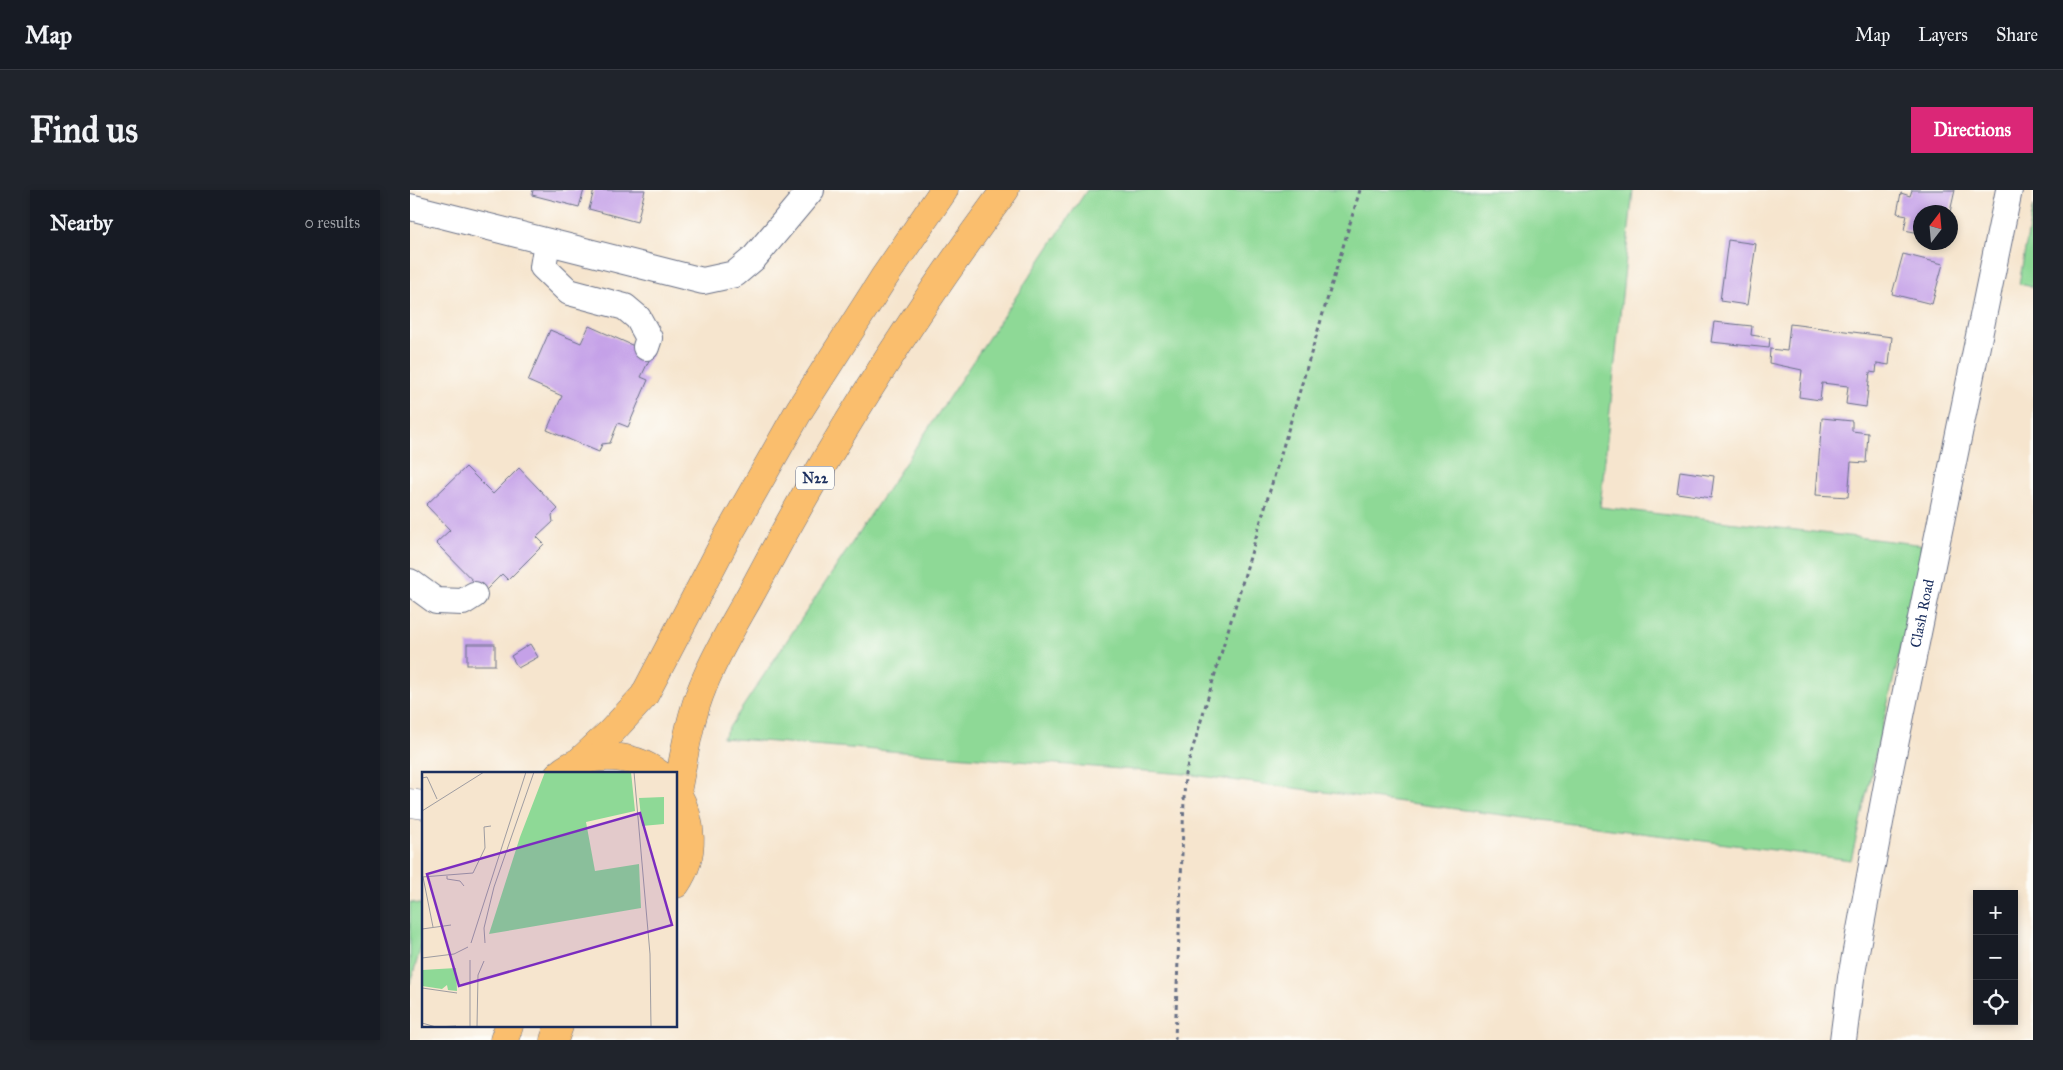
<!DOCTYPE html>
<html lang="en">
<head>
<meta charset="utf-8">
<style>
  :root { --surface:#171b24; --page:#20242c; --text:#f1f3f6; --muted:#9ea1a6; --line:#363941; --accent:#db2777 }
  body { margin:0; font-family:"IM FELL Great Primer",serif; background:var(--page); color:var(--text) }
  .controls { position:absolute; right:15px; bottom:15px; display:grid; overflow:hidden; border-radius:0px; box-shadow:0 2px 8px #0003 }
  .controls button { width:45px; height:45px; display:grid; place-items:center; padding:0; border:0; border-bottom:1px solid var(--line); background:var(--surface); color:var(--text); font:25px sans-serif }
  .compass { position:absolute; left:1503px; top:15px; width:45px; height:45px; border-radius:50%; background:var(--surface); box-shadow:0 2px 8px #0003; rotate:16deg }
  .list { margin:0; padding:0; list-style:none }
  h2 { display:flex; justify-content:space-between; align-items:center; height:65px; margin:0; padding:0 20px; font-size:21px }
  h2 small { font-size:16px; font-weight:400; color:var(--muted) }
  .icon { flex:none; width:28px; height:28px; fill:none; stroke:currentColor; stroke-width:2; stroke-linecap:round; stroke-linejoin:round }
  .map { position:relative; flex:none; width:1623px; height:850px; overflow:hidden; border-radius:0px }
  header { display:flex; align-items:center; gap:30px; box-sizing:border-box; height:70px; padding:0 25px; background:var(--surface); border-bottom:1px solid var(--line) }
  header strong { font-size:24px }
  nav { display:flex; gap:28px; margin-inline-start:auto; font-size:18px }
  .intro { display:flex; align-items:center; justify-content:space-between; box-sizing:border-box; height:120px; padding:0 30px }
  h1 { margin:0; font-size:35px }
  .button { padding:12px 22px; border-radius:0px; background:var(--accent); color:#fff; font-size:18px; font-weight:700 }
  main { display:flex; gap:30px; padding:0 30px }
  aside { flex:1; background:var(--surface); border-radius:0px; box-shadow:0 2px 8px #0003 }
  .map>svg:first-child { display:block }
  .green { fill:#8ed996; stroke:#54847a }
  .building { fill:#c5a1e8 }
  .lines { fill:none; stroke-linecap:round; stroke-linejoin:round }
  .minor-casing { stroke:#686f85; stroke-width:28 }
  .tertiary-casing { stroke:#686f85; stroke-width:29 }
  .trunk-casing { stroke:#686f85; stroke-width:29 }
  .path { stroke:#686f85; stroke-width:3; stroke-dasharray:4 4; stroke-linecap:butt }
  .minor { stroke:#fff; stroke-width:26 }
  .tertiary { stroke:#fff; stroke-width:28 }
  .trunk { stroke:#fabe6d; stroke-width:28 }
  .labels { text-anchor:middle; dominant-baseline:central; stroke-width:4.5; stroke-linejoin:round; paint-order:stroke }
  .shield { fill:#fdfcf7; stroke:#5f6c8c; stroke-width:1 }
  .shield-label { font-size:14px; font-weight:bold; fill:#1b2f5e }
  .street-label { font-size:15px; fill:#1b2f5e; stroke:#fdfcf7 }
  .inset-road { fill:none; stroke:#9e9ca1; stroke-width:1 }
  .view { fill:#7b2cbf; fill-opacity:0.15; stroke:#7b2cbf; stroke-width:2.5 }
  .inset-edge { fill:none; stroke:#1b2f5e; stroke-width:2.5 }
</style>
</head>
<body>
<header>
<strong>Map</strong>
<nav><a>Map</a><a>Layers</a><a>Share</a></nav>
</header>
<div class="intro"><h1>Find us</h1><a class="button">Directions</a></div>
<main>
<aside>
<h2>Nearby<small>0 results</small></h2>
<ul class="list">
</ul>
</aside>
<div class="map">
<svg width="1623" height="850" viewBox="0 0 1623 850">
  <rect width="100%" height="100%" fill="#fdfcf7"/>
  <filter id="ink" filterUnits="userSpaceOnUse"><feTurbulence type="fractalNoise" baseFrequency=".02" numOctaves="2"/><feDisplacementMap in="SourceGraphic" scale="10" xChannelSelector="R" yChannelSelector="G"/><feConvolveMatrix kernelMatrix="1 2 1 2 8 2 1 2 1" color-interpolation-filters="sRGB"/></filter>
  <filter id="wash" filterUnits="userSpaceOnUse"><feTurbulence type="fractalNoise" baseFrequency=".0096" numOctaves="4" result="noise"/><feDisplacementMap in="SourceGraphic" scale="20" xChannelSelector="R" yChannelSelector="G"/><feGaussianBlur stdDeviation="1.12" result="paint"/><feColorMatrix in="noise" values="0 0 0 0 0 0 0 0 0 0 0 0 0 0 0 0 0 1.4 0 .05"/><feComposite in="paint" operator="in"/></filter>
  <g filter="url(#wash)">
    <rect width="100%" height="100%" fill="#f6e5ce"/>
    <!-- green -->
    <g class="green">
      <path d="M 677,0 L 1223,0 L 1190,317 L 1515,355 L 1441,670 L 775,584 L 312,548 Z"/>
      <path d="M 1623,15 L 1623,97 L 1609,94 Z"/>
      <path d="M 0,712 L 14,715 L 14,747 L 0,794 Z"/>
    </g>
    <g id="blocks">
      <!-- building -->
      <g class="building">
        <path d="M 123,0 L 174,0 L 169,17 L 122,5 Z"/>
        <path d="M 184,0 L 235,0 L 227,32 L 179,19 Z"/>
        <path d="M 1502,0 L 1545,0 L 1540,22 L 1510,22 L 1510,43 L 1494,40 L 1497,25 L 1487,23 L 1491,3 L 1500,6 Z"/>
        <path d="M 1318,50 L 1346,54 L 1337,115 L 1310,111 Z"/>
        <path d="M 1493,64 L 1533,74 L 1522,114 L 1482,104 Z"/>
        <path d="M 1304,132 L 1342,136 L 1341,145 L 1360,148 L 1359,158 L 1301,152 Z"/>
        <path d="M 1380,134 L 1482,147 L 1479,175 L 1467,173 L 1466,183 L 1460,182 L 1456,217 L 1436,214 L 1438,196 L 1412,193 L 1410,210 L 1389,207 L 1392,180 L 1359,173 L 1360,159 L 1377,161 Z"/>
        <path d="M 179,136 L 242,164 L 231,187 L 238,190 L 218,237 L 208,233 L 200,253 L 192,254 L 189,262 L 137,240 L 152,206 L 118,191 L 140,140 L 171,153 Z"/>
        <path d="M 1412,228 L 1442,231 L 1442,241 L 1458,243 L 1456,273 L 1441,272 L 1438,307 L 1406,305 Z"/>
        <path d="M 56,277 L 83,304 L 109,278 L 148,319 L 142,325 L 143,332 L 127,347 L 134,354 L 98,390 L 92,384 L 74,402 L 26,353 L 40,340 L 16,315 Z"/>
        <path d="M 1270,281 L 1304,286 L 1301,308 L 1267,303 Z"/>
        <rect x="57" y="454" width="28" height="21"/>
        <path d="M 120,454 L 128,467 L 108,478 L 101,466 Z"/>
      </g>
    </g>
  </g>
  <g filter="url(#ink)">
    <use href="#blocks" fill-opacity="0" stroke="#686f85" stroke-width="1"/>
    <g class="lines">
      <!-- minor casing -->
      <g class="minor-casing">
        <g id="minor">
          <path d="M 0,17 L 293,91 L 325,84 L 344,68 L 401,0"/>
          <path d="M 137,52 L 133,77 L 159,102 L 215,117 L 228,128 L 239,148 L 236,157"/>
          <path d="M 0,392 L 26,411 L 53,412 L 64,405"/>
          <path id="s1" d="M 1433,850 L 1441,788 L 1479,584 L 1599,0"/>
        </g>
      </g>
      <!-- tertiary casing -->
      <g class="tertiary-casing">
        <path id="tertiary" d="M 0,613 L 14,615"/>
      </g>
      <!-- trunk casing -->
      <g class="trunk-casing">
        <g id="trunk">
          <path d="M 170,571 L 201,542 L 234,506 L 314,353 L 390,219 L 473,89 L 534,0"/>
          <path d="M 149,584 C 177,561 221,562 249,584"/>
          <path d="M 266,601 C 283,631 286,665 266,694"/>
          <path d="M 267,602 C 274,567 279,529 293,496 C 307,460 331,423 349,389 C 421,253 504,123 595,0"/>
          <path d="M 94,850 L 99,836"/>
          <path d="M 144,850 L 149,836"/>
        </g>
      </g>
      <!-- path -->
      <path class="path" d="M 765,850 L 775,584 L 950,0"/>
      <!-- minor -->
      <use href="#minor" class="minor"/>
      <!-- tertiary -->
      <use href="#tertiary" class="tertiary"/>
      <!-- trunk -->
      <use href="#trunk" class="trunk"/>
    </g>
  </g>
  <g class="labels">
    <!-- shield labels -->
    <rect class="shield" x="386" y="276.5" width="38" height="23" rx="4"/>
    <g class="shield-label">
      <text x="405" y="288">N22</text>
    </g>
    <!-- street labels -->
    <g class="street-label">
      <text stroke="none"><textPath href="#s1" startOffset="434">Clash Road</textPath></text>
    </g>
  </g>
  <!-- overview -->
  <g transform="translate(12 582)">
    <rect width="255" height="255" fill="#f6e5ce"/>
    <path d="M 123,0 L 209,0 L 213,39 L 164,50 L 173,99 L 217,92 L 219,136 L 67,162 L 98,65 ZM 242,25 L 242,52 L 220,54 L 217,26 ZM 34,196 L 35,219 L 26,218 L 25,213 L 20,217 L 0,214 L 0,198 Z" fill="#8ed996"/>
    <path class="inset-road" d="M 212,0 L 228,182 L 229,255M 0,6 L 5,5 L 15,27M 0,39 L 62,0M 25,104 L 25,107 L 38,109 L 42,114M 0,105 L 51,101 L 63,76 L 62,55 L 69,54M 1,105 L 11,155M 0,157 L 29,153M 49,171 L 104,0M 63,171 L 62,156 L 72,115 L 112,0M 0,186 L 32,182 L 46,175M 0,216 L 35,221M 0,251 L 14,255 L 34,254M 48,255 L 48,188M 55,255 L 56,203 L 62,189"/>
    <path class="view" d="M 218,41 L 250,153 L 37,214 L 5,102 Z"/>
    <rect width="255" height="255" class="inset-edge"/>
  </g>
</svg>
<div class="controls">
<button>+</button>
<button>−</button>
<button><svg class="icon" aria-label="locate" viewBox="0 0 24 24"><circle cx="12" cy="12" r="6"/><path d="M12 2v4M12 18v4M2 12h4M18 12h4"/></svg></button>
</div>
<svg class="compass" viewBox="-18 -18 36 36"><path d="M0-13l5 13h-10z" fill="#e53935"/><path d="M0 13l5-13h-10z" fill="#9ea1a6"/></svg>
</div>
</main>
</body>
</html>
